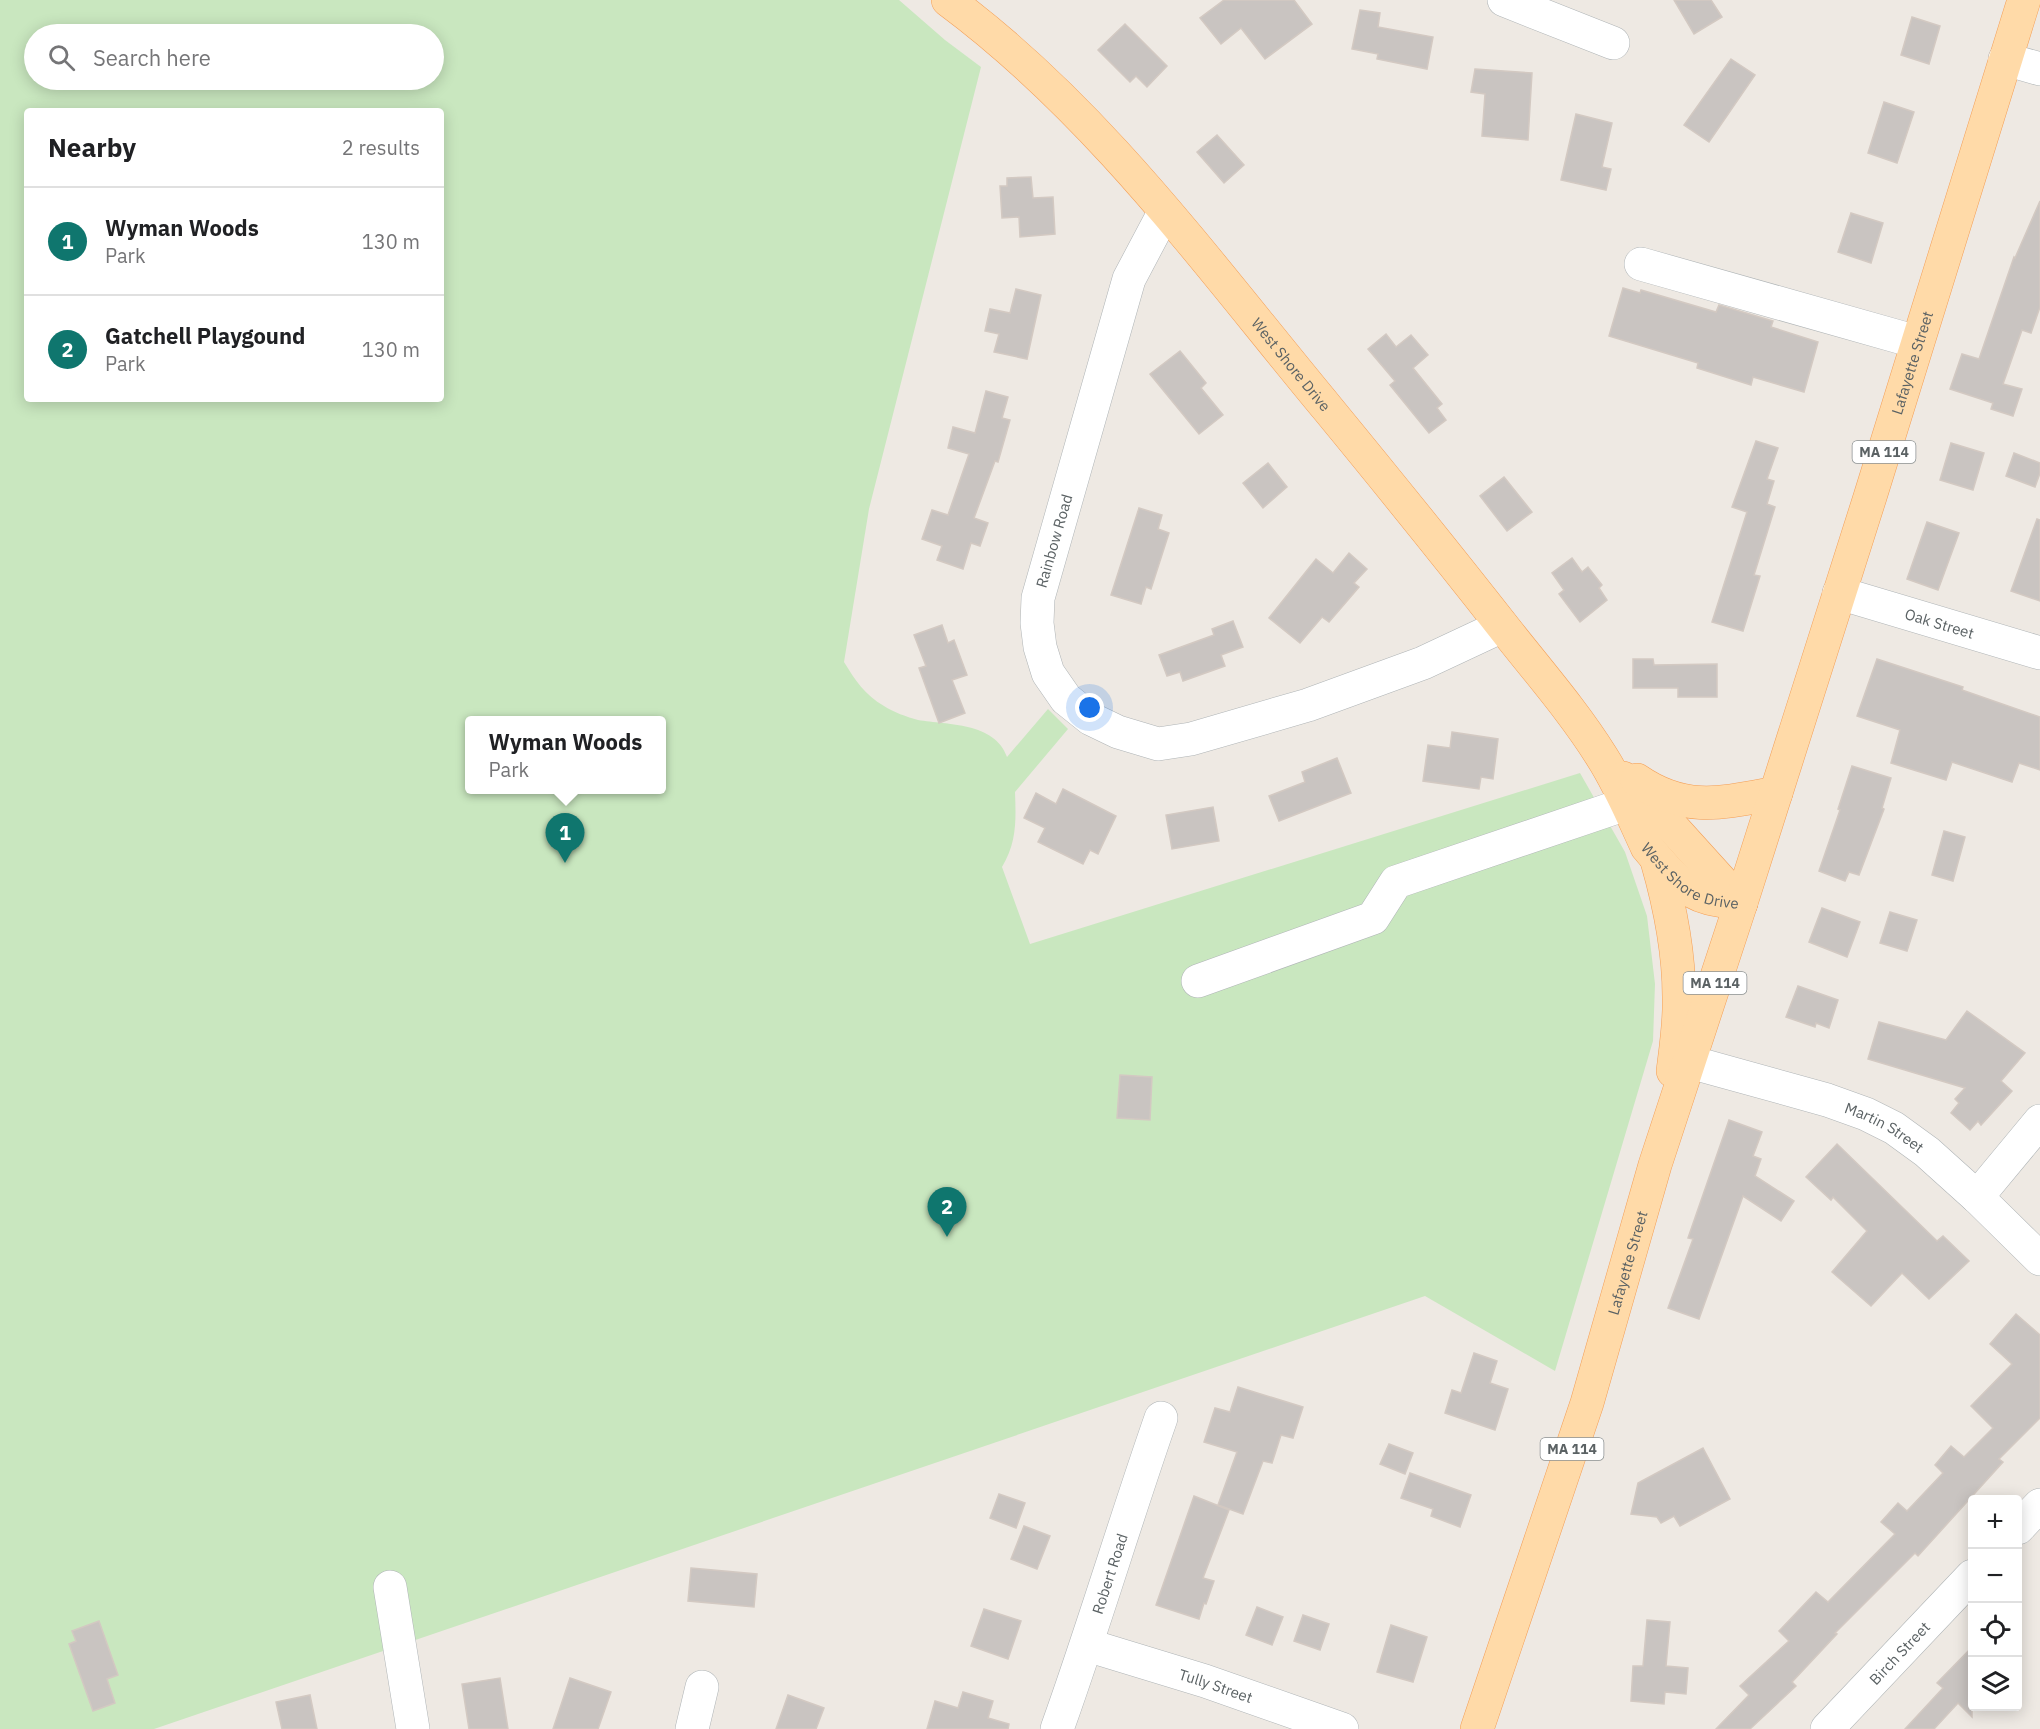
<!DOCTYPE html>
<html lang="en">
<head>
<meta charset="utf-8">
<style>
  :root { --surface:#fff; --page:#f6f6f6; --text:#202124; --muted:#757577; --line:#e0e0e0; --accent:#0f766e }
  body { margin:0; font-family:"IBM Plex Sans",sans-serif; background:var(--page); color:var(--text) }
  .controls { position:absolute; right:18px; bottom:18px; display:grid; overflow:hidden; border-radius:6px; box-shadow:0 3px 15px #0003 }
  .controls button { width:54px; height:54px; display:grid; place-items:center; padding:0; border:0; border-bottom:2px solid var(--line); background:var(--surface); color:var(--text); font:30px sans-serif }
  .you { position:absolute; left:1090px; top:708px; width:21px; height:21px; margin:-15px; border:4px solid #fff; border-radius:50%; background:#1a73e8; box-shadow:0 0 0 9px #1a73e833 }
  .badge { display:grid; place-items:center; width:39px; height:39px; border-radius:50%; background:var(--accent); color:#fff; font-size:20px; font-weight:700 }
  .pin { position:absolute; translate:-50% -50px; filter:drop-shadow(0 2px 3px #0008) }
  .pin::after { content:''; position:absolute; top:32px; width:21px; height:18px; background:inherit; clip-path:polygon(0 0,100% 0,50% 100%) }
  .popup { position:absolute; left:465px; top:716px; width:201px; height:78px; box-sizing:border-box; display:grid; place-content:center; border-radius:6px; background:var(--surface); filter:drop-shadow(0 2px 4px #0005); font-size:20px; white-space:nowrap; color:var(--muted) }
  .popup b { font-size:22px; color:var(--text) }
  .popup::after { content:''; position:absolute; left:50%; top:100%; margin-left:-12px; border:12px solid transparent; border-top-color:var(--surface) }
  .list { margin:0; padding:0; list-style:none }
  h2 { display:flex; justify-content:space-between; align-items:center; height:78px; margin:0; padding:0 24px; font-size:26px }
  h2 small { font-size:20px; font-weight:400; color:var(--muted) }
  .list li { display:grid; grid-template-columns:39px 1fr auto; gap:18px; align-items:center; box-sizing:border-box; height:108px; padding:0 24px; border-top:2px solid var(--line) }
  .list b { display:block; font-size:22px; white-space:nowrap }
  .list p { margin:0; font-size:20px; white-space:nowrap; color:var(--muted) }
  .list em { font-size:20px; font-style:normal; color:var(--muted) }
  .icon { flex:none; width:33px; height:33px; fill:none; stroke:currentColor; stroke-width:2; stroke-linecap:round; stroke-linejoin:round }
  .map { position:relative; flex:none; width:2040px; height:1729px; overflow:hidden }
  .search { position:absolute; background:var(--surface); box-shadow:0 3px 15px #0003; left:24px; top:24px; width:420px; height:66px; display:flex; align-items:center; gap:15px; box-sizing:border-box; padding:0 21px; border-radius:33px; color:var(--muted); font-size:22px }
  .panel { position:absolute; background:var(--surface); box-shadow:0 3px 15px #0003; left:24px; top:108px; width:420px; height:294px; border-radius:6px }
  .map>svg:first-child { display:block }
  .green { fill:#c9e7bf; fill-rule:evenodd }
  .building { fill:#c9c4c1; stroke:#d3c9c2; stroke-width:1.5 }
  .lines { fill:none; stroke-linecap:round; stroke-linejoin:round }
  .minor-casing { stroke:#afb4b6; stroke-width:34 }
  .major-casing { stroke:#f49f57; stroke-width:34 }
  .minor { stroke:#fff; stroke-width:33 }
  .major { stroke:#ffdaa8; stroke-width:33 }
  .labels { text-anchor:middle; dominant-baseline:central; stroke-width:4.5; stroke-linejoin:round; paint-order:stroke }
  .shield { fill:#fff; stroke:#8c9192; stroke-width:1.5 }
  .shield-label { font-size:14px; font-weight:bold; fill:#5b6264 }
  .street-label { font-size:15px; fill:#5b6264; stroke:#fff }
</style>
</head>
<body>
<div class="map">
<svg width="2040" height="1729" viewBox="0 0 2040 1729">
  <rect width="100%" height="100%" fill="#eee9e3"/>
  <!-- green -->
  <path class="green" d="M 0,0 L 899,0 L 945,40 L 981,67 L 869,509 L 844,662 C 855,680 865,695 884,706 C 893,712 907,717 918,720 C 947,725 995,722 1007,757 L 1048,709 L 1068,729 L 1015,792 C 1016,820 1017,842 1002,867 L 1030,944 L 1580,773 L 1625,852 L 1647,916 L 1655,984 L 1653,1041 L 1555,1371 L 1425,1296 L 154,1729 L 0,1729 ZM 34,34 L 434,34 L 434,80 L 34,80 ZM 27,111 L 441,111 L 441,399 L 27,399 ZM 469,720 L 661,720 L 661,790 L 469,790 Z"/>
  <!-- building -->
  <g class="building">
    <path d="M 1224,0 L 1294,0 L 1312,24 L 1265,59 L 1241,28 L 1221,44 L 1200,18 Z"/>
    <path d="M 1674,0 L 1711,0 L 1722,17 L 1694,34 Z"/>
    <path d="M 1360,10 L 1380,13 L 1378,27 L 1433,37 L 1427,69 L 1377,59 L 1378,54 L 1352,49 Z"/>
    <path d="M 1912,17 L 1940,26 L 1929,64 L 1901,55 Z"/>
    <path d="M 1125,24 L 1167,66 L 1147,87 L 1136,76 L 1130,82 L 1098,50 Z"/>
    <path d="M 1731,59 L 1755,75 L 1709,142 L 1684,125 Z"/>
    <path d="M 1475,69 L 1532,73 L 1528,140 L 1482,136 L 1485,94 L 1471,92 Z"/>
    <path d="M 1884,102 L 1914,112 L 1897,163 L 1868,153 Z"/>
    <path d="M 1576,114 L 1612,123 L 1602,167 L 1611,169 L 1606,190 L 1561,180 Z"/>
    <path d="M 1217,135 L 1244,165 L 1224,183 L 1197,152 Z"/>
    <path d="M 1031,177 L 1033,198 L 1053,197 L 1055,234 L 1020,237 L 1019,217 L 1002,218 L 1000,186 L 1007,186 L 1007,178 Z"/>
    <path d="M 2040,201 L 2040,307 L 2031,333 L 2022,330 L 2003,384 L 2022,389 L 2013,416 L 1991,409 L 1993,403 L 1950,389 L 1962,354 L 1979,359 L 2014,257 L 2015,258 Z"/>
    <path d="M 1851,213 L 1883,223 L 1871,263 L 1838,252 Z"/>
    <path d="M 1623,288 L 1640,293 L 1641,290 L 1716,312 L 1719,305 L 1773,321 L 1771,327 L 1818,342 L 1804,392 L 1753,377 L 1751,385 L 1697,368 L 1698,363 L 1609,336 Z"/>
    <path d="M 1016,289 L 1041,295 L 1027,359 L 994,352 L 999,334 L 985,331 L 990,309 L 1010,313 Z"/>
    <path d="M 1386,334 L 1396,347 L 1411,335 L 1428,355 L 1413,368 L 1442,404 L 1437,408 L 1446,420 L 1429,433 L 1390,385 L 1395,381 L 1368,349 Z"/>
    <path d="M 1180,351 L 1206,383 L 1201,388 L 1223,415 L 1199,434 L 1150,374 Z"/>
    <path d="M 986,391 L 1008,397 L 1002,418 L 1010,420 L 998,462 L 995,461 L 974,518 L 988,523 L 980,546 L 971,543 L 963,569 L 937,560 L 942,546 L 922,539 L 932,510 L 948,515 L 969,454 L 948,448 L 953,427 L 975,433 Z"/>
    <path d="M 1756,441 L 1778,448 L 1767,479 L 1774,481 L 1767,504 L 1775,507 L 1754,575 L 1760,576 L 1743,631 L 1712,622 L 1747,512 L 1732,507 Z"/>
    <path d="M 1951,443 L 1984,453 L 1973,490 L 1940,480 Z"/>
    <path d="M 2014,453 L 2040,463 L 2040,473 L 2035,487 L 2006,476 Z"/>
    <path d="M 1268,463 L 1287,487 L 1263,508 L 1243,483 Z"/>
    <path d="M 1504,477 L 1532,512 L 1507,531 L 1480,496 Z"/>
    <path d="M 1139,508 L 1162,515 L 1158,529 L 1169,533 L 1151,589 L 1146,587 L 1141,604 L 1111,595 Z"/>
    <path d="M 2037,519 L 2040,520 L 2040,601 L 2011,591 Z"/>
    <path d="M 1927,522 L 1959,533 L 1938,590 L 1907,579 Z"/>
    <path d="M 1349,553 L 1367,569 L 1354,583 L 1359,587 L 1329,622 L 1322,617 L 1300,643 L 1269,618 L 1316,559 L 1333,573 Z"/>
    <path d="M 1572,558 L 1582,572 L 1588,567 L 1602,585 L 1599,588 L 1607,600 L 1580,622 L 1559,594 L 1564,590 L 1552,573 Z"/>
    <path d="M 1233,621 L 1243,647 L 1221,655 L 1225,666 L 1183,681 L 1180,672 L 1167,676 L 1159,655 L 1214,635 L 1212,629 Z"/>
    <path d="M 942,625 L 948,643 L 954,640 L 967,675 L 952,680 L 965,713 L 939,723 L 919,668 L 926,666 L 914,635 Z"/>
    <path d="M 1633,659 L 1653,659 L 1654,665 L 1717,664 L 1717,697 L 1678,697 L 1678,688 L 1633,688 Z"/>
    <path d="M 1877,659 L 1963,687 L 1962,690 L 2040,717 L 2040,770 L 2019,763 L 2012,782 L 1952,762 L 1946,780 L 1891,763 L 1900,730 L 1857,716 Z"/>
    <path d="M 1452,732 L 1498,739 L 1493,779 L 1481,777 L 1479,789 L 1423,781 L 1428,745 L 1450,748 Z"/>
    <path d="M 1337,758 L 1351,793 L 1279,821 L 1269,796 L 1305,782 L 1302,772 Z"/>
    <path d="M 1852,766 L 1891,778 L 1882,808 L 1884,809 L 1859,875 L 1849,872 L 1845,881 L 1819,871 L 1840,810 L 1838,809 Z"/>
    <path d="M 1063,789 L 1116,816 L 1098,854 L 1090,850 L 1083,864 L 1038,842 L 1045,828 L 1024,818 L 1036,793 L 1056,804 Z"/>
    <path d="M 1213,807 L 1219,841 L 1172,849 L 1166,815 Z"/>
    <path d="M 1944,831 L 1965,837 L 1953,881 L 1932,875 Z"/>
    <path d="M 1822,908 L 1860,922 L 1847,957 L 1809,942 Z"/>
    <path d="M 1890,912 L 1917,920 L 1907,951 L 1880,943 Z"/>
    <path d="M 1798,986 L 1838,1000 L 1829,1028 L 1816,1023 L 1815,1027 L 1786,1017 Z"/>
    <path d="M 1967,1011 L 2025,1053 L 2001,1081 L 2012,1091 L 1981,1125 L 1978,1121 L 1970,1130 L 1951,1113 L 1959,1103 L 1955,1099 L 1965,1088 L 1868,1059 L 1879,1022 L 1946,1040 Z"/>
    <path d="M 1120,1075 L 1152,1077 L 1150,1120 L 1117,1118 Z"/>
    <path d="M 1729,1120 L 1762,1132 L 1753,1156 L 1761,1159 L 1755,1176 L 1794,1201 L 1781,1221 L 1743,1196 L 1699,1319 L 1668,1308 L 1693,1239 L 1688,1238 Z"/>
    <path d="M 1837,1144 L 1937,1241 L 1943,1236 L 1969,1261 L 1929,1299 L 1902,1273 L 1871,1306 L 1832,1272 L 1867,1231 L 1833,1197 L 1831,1200 L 1806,1177 Z"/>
    <path d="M 2016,1314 L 2040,1335 L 2040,1418 L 1999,1459 L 2003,1462 L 1918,1556 L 1915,1553 L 1835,1633 L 1837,1634 L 1792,1682 L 1796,1686 L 1750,1729 L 1716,1729 L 1749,1695 L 1740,1686 L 1789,1641 L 1779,1631 L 1816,1592 L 1828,1602 L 1895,1534 L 1881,1522 L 1898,1503 L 1907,1511 L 1943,1473 L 1935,1465 L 1951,1446 L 1964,1457 L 1993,1428 L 1971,1406 L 2012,1364 L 1990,1344 Z"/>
    <path d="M 1474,1353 L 1497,1361 L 1490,1383 L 1508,1389 L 1495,1430 L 1445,1413 L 1452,1390 L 1461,1393 Z"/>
    <path d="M 1238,1387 L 1303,1407 L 1293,1438 L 1281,1435 L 1272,1463 L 1263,1461 L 1243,1514 L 1218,1505 L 1237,1452 L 1204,1442 L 1215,1408 L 1230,1412 Z"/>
    <path d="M 1389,1444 L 1413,1453 L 1405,1474 L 1380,1464 Z"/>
    <path d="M 1703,1448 L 1730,1499 L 1680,1526 L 1674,1516 L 1661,1523 L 1657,1517 L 1631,1514 L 1638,1483 Z"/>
    <path d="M 1410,1473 L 1471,1495 L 1460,1527 L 1431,1516 L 1433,1509 L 1401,1498 Z"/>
    <path d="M 999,1494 L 1025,1503 L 1016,1528 L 990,1518 Z"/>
    <path d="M 1194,1496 L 1229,1510 L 1203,1578 L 1214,1581 L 1206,1604 L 1204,1603 L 1199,1619 L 1156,1605 Z"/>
    <path d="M 1024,1526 L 1050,1536 L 1037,1569 L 1011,1559 Z"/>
    <path d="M 691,1568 L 757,1574 L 754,1607 L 688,1601 Z"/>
    <path d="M 1257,1607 L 1283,1617 L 1272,1645 L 1246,1635 Z"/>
    <path d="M 984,1609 L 1021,1621 L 1008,1659 L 971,1646 Z"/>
    <path d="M 1303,1615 L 1329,1624 L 1320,1650 L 1294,1641 Z"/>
    <path d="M 1647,1620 L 1670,1622 L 1666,1666 L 1688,1668 L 1686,1694 L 1665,1692 L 1664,1704 L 1631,1701 L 1633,1666 L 1643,1666 Z"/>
    <path d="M 99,1621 L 118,1675 L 107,1679 L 115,1703 L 93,1711 L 69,1644 L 76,1641 L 72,1631 Z"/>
    <path d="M 1391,1625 L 1427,1637 L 1413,1682 L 1377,1672 Z"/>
    <path d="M 1972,1647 L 1972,1717 L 1958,1703 L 1934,1729 L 1905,1729 L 1943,1688 L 1937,1683 Z"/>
    <path d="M 500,1678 L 508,1729 L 469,1729 L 462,1684 Z"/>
    <path d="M 570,1678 L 611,1692 L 598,1729 L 553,1729 Z"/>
    <path d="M 963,1692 L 993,1701 L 988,1718 L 1009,1724 L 1008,1729 L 927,1729 L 935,1701 L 958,1708 Z"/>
    <path d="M 310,1695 L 317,1729 L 282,1729 L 276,1702 Z"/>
    <path d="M 788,1695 L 824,1708 L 816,1729 L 776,1729 Z"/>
  </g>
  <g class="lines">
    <!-- minor casing -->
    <g class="minor-casing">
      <g id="minor">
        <path d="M 1504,0 L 1613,43"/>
        <path d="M 2005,59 L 2040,69"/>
        <path d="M 1165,211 L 1129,279 L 1038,598 L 1037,623 L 1040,647 L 1048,673 L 1066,699 L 1091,719 L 1118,732 L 1158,744 L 1191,739 L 1308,705 L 1423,663 L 1502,626"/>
        <path d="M 1641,264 L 1917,342"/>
        <path id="s1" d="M 1839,593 L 2040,653"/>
        <path d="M 1198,981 L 1373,918 L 1396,882 L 1626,804"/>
        <path id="s2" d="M 1690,1062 L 1827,1100 L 1866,1114 L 1894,1128 L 1927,1152 L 1977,1197 L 2040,1259"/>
        <path d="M 1977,1197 L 2040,1121"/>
        <path d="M 2018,1528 L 2040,1505"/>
        <path d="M 390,1587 L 413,1729"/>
        <path id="s3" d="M 1087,1645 L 1205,1681 L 1342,1729"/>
        <path d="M 692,1729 L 702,1687"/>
        <path id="s4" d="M 1057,1729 C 1094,1626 1125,1521 1161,1418"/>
        <path id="s5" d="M 1827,1729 L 1972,1576"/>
      </g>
    </g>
    <!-- major casing -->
    <g class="major-casing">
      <g id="major">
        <path id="s6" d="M 948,0 C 1099,112 1209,266 1328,409 C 1388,482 1447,555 1505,629 C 1538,671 1574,712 1602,757 C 1620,785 1633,817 1647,847 C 1663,866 1683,892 1708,898 C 1719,901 1730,902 1741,903"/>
        <path d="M 1623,778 L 1674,829 L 1741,903"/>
        <path d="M 1637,780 C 1685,813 1722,803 1776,793"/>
        <path d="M 1657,861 C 1670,906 1679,951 1679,997 C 1680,1021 1676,1047 1673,1071"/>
        <path id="s7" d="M 1477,1729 L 1587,1403 L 1655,1165 L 1741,903 L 1870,497 L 2024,0"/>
      </g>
    </g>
    <!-- minor -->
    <use href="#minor" class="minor"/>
    <!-- major -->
    <use href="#major" class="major"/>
  </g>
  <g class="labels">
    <!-- shield labels -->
    <g class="shield">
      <rect x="1852.5" y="441" width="63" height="22" rx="4.5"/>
      <rect x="1683.5" y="972" width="63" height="22" rx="4.5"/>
      <rect x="1540.5" y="1438" width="63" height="22" rx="4.5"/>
    </g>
    <g class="shield-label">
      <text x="1884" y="452">MA 114</text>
      <text x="1715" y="983">MA 114</text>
      <text x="1572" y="1449">MA 114</text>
    </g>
    <!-- street labels -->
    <g class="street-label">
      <text stroke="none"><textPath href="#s7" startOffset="1434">Lafayette Street</textPath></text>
      <text stroke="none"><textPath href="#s6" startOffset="502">West Shore Drive</textPath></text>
      <text transform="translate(1054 541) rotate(-74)">Rainbow Road</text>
      <text stroke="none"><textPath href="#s1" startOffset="105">Oak Street</textPath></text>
      <text stroke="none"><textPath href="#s6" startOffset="1158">West Shore Drive</textPath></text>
      <text stroke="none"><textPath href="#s2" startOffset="206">Martin Street</textPath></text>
      <text stroke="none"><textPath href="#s7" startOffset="490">Lafayette Street</textPath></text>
      <text stroke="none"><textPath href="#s4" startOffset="164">Robert Road</textPath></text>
      <text stroke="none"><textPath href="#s5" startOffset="105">Birch Street</textPath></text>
      <text stroke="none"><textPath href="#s3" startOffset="135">Tully Street</textPath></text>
    </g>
  </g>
</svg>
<div class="controls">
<button>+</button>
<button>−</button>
<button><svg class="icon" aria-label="locate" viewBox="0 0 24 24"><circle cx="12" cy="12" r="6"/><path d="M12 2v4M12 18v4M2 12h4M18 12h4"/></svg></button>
<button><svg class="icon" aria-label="layers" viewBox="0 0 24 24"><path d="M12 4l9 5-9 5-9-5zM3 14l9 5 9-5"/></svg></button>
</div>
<div class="you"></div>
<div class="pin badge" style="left:565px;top:863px">1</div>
<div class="popup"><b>Wyman Woods</b>Park</div>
<div class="pin badge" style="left:947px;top:1237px">2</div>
<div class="search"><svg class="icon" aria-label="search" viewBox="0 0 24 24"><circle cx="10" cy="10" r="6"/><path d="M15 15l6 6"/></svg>Search here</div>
<section class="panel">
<h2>Nearby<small>2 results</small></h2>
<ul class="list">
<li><span class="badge">1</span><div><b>Wyman Woods</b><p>Park</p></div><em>130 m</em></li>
<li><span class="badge">2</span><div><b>Gatchell Playgound</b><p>Park</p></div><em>130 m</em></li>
</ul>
</section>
</div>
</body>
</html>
